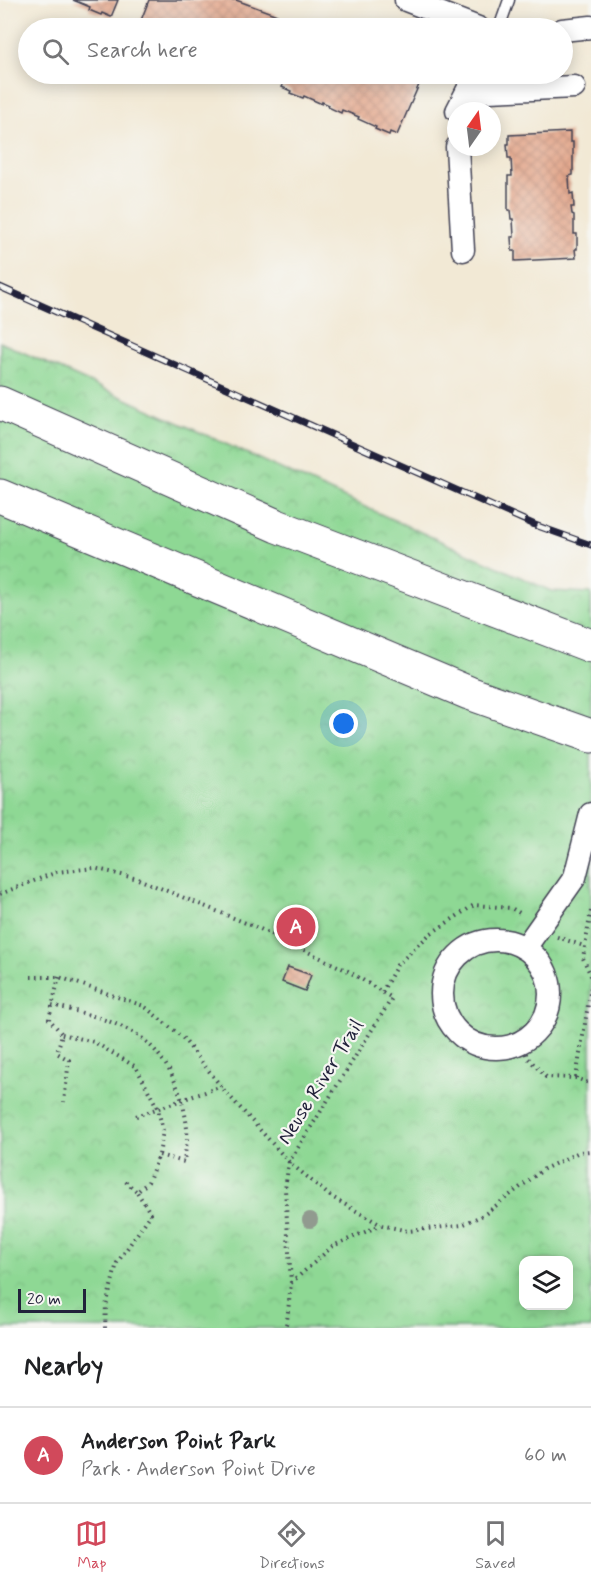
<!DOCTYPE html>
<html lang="en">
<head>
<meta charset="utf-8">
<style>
  :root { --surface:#fff; --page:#f6f6f6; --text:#202124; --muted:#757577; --line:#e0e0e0; --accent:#d1495b }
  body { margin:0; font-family:Mynerve,sans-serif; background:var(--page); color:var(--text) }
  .controls { position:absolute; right:18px; bottom:18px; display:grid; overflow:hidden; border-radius:12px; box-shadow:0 3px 15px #0003 }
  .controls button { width:54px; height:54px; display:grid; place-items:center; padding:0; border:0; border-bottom:2px solid var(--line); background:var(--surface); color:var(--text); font:30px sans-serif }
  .compass { position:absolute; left:447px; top:102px; width:54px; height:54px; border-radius:50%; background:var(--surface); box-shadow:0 3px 15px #0003; rotate:14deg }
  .scale { position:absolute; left:18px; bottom:15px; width:68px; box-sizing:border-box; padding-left:6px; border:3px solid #22223b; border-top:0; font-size:16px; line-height:21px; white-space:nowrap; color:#22223b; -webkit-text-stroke:4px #f6f6f2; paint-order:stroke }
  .you { position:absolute; left:344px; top:724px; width:21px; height:21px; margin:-15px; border:4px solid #fff; border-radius:50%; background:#1a73e8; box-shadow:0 0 0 9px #1a73e833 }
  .badge { display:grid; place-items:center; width:39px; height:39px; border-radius:50%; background:var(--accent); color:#fff; font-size:20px; font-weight:700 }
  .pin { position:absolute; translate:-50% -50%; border:3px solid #fff; box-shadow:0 2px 6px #0006 }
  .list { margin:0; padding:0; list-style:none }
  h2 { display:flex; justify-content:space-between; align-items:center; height:78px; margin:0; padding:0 24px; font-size:26px }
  h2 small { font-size:20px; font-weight:400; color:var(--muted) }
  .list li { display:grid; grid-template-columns:39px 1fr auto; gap:18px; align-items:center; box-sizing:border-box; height:96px; padding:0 24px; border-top:2px solid var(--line) }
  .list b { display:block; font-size:22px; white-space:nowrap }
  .list p { margin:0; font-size:20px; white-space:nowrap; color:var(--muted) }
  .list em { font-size:20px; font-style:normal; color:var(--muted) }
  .icon { flex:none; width:33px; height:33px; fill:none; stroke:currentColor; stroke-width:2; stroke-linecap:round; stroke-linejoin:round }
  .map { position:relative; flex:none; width:591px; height:1328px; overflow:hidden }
  .search { position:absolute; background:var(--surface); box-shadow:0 3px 15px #0003; left:18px; right:18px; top:18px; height:66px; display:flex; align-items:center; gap:15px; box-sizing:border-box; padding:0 21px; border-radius:33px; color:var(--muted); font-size:22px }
  .sheet { height:174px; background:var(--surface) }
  nav { display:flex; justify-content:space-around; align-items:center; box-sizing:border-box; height:84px; border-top:2px solid var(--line); background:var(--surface); font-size:16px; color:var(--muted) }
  nav a { display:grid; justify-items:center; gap:3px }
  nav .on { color:var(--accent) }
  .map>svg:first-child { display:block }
  .park { fill:url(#park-crowns); stroke:#587d68; stroke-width:1.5; fill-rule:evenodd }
  .building { fill:url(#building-cross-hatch) }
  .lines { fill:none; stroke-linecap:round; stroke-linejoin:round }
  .service-casing { stroke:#414052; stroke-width:13 }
  .minor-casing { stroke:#414052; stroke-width:25 }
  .motorway-casing { stroke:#414052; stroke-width:35 }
  .path { stroke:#414052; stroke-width:4; stroke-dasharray:1.5 4.5; stroke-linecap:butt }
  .service { stroke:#fff; stroke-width:10 }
  .minor { stroke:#fff; stroke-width:22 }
  .motorway { stroke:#fff; stroke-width:33 }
  .rail-casing { stroke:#22223b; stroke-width:7 }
  .rail { stroke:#f6f6f2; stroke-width:4.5; stroke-dasharray:14; stroke-linecap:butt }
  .tree { fill:#919a8f }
  .labels { text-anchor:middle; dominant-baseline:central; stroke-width:4.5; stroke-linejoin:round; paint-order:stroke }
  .street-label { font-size:20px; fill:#22223b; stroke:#f6f6f2 }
</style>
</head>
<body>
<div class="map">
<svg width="591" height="1328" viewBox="0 0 591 1328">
  <defs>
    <pattern id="park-crowns" width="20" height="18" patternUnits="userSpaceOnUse" patternTransform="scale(1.5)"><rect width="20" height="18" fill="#8ed894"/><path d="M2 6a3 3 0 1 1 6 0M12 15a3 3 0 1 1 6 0" fill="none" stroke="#7ab980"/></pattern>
    <pattern id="building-cross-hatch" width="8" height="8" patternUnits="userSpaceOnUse" patternTransform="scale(1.5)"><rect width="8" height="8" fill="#e3a88d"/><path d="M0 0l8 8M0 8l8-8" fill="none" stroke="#c2907b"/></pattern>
  </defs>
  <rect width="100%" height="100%" fill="#f6f6f2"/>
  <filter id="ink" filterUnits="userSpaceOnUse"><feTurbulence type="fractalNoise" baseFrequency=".0167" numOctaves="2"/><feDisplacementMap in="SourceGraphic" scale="12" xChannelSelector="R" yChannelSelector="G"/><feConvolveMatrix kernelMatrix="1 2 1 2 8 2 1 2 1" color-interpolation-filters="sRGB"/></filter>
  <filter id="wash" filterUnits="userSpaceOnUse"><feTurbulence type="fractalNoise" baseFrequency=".008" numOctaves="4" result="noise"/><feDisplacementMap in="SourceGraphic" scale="24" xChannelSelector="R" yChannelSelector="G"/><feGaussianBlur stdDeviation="1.35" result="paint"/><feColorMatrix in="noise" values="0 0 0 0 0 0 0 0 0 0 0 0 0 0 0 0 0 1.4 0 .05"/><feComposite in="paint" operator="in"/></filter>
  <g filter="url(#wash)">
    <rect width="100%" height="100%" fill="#f2e9d5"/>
    <!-- park -->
    <path class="park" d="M 0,342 L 551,591 L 591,593 L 591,1328 L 0,1328 ZM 524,1260 L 568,1260 L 568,1306 L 524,1306 Z"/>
    <g id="blocks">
      <!-- building -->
      <g class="building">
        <path d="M 73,0 L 118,0 L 111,17 L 102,13 L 101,15 L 89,10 L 90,7 Z"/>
        <path d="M 149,0 L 236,0 L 277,15 L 272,28 L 138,28 Z"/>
        <path d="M 288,74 L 414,74 L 413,76 L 421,80 L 397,135 L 390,132 L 389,135 L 375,129 L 376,127 L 358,119 L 359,117 L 342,110 L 341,113 L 328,107 L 329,105 L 322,102 L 322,104 L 304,96 L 303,98 L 290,93 L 291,91 L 282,87 Z"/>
        <path d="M 570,132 L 570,142 L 573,142 L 573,175 L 569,176 L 570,194 L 573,193 L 574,207 L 571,207 L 572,214 L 574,215 L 574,234 L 577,234 L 577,249 L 575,249 L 576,258 L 515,261 L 515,251 L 512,251 L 511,237 L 514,237 L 513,219 L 511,219 L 510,210 L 508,210 L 508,176 L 512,176 L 511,158 L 508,158 L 507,144 L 509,144 L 509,135 Z"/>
        <path d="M 288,967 L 311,975 L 305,991 L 282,982 Z"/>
      </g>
    </g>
  </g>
  <g filter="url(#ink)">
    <use href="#blocks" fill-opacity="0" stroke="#414052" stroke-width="1.5"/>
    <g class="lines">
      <!-- service casing -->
      <g class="service-casing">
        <path id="service" d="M 499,28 L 509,0"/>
      </g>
      <!-- minor casing -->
      <g class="minor-casing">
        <g id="minor">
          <path d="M 406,0 L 478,28"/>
          <path d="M 562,30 L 591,27"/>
          <path d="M 467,92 L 574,87"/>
          <path d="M 457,111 L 476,74"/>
          <path d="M 457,147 L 463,250"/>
          <circle cx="496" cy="994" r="54"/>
          <path d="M 525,948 L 575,877 L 591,814"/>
        </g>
      </g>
      <!-- motorway casing -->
      <g class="motorway-casing">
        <g id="motorway">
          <path d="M 0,403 L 277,526 L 591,646"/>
          <path d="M 0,496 L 469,693 L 591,736"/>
        </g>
      </g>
      <!-- path -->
      <g class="path">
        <path d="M 0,894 L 57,872 L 94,868 L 138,879 L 258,928 L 348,971 L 392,998 L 289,1162 L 285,1189 L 291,1283 L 287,1321 L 285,1328"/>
        <path d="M 591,911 L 583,958 L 591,976"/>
        <path d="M 557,937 L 584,946"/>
        <path d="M 31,977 L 59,977 L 144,1006 L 182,1037 L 224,1090 L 289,1162 L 330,1196 L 381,1225 L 408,1231 L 462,1225 L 485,1214 L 544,1169 L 579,1152 L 591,1151"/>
        <path d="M 59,977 L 49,1019 L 62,1034 L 57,1053 L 69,1060 L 64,1102"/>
        <path d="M 382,992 L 397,965 L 430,934 L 474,905 L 511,908 L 523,915"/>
        <path d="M 52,1005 C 79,1012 113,1020 136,1034 C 167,1054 184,1093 187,1129 C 188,1140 185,1151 184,1162 L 159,1155"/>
        <path d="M 62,1034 L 94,1042 L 136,1067 L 158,1109 L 163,1131 L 159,1155 L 148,1182 L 137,1192 L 123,1179"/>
        <path d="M 522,1042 L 527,1057 L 546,1077 L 576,1078 L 591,1084"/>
        <path d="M 576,1078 L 591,987"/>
        <path d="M 136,1116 L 222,1086"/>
        <path d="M 291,1283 L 333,1246 L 381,1225"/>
        <path d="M 105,1328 L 106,1306 L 117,1263 L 151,1214 L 137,1192"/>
      </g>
      <!-- service -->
      <use href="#service" class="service"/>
      <!-- minor -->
      <use href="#minor" class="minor"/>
      <!-- motorway -->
      <use href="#motorway" class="motorway"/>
      <!-- rail casing -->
      <g class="rail-casing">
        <path id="rail" d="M 0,287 L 535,525 L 591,545"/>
      </g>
      <!-- rail -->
      <use href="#rail" class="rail"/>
    </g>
    <!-- trees -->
    <circle class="tree" cx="310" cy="1220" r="8"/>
  </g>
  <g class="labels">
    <!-- street labels -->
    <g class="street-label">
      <text transform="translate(321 1082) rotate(-58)">Neuse River Trail</text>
    </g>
  </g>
</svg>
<div class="controls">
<button><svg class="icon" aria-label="layers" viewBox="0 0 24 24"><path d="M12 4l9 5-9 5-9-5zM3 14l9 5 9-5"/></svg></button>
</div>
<svg class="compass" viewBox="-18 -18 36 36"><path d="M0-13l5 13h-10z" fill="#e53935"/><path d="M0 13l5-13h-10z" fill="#757577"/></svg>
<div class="scale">20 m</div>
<div class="you"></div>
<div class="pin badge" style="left:296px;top:927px">A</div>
<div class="search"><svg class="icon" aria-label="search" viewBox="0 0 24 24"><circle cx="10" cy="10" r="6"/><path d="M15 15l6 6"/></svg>Search here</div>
</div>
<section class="sheet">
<h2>Nearby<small></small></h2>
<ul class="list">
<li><span class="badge">A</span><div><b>Anderson Point Park</b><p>Park · Anderson Point Drive</p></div><em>60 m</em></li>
</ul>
</section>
<nav>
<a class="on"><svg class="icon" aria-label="map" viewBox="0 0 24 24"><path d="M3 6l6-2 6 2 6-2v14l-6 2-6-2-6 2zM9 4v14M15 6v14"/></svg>Map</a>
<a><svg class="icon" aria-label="directions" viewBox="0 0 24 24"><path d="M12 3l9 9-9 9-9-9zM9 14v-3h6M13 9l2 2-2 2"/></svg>Directions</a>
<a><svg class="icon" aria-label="saved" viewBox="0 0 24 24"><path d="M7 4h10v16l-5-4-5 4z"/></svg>Saved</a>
</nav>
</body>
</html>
